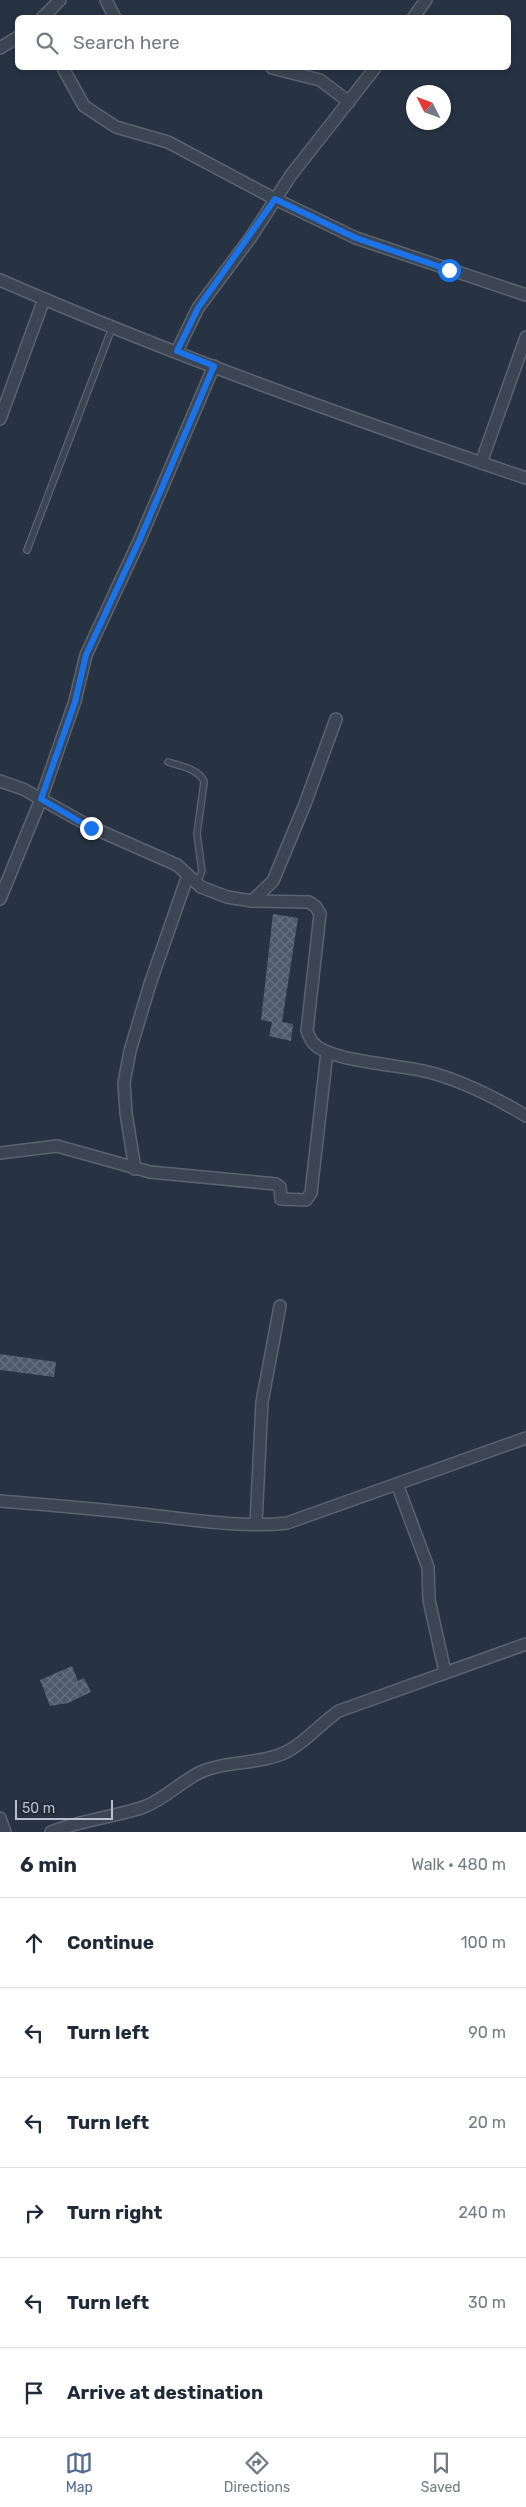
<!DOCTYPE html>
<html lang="en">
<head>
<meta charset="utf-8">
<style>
  :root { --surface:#fff; --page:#f6f6f7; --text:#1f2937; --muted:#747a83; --line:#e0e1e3; --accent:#536a8e }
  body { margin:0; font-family:Rubik,sans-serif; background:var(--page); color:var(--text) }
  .compass { position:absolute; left:406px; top:85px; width:45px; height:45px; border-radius:50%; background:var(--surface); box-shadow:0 2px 8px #0003; rotate:312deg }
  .scale { position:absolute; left:15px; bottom:12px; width:98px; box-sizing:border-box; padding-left:5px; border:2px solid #b9c0cd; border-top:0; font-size:14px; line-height:18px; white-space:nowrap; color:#b9c0cd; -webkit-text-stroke:4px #202a38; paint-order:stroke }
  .stop { position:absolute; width:15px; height:15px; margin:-11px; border:4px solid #1a73e8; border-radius:50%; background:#fff }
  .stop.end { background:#1a73e8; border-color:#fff; box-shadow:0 1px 5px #0008 }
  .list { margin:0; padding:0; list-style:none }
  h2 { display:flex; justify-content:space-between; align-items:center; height:65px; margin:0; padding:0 20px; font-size:21px }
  h2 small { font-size:16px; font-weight:400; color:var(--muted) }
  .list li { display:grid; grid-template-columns:32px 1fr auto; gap:15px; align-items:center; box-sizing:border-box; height:90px; padding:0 20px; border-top:1px solid var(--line) }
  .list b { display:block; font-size:19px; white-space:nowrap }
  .list em { font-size:16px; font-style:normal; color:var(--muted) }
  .icon { flex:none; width:28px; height:28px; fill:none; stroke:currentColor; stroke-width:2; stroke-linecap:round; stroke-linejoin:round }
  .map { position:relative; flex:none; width:526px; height:1832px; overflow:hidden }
  .search { position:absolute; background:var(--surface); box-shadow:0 2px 8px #0003; left:15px; right:15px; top:15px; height:55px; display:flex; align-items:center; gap:12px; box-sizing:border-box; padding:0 18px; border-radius:8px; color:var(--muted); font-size:19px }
  .sheet { height:605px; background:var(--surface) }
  nav { display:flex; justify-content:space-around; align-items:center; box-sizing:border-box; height:70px; border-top:1px solid var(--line); background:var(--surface); font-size:14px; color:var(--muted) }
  nav a { display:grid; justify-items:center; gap:2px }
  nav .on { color:var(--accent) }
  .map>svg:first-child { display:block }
  .building { fill:url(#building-cross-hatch) }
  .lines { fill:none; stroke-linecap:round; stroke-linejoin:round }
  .lane-casing { stroke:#5a6370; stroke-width:8 }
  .street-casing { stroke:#5a6370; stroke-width:14 }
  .lane { stroke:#3c4553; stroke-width:5.5 }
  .street { stroke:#3c4553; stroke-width:11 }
  .route { stroke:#1a73e8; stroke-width:6 }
</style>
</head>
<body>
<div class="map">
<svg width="526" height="1832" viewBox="0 0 526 1832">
  <defs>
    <pattern id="building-cross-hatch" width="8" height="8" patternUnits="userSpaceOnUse" patternTransform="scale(1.25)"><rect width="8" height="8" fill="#4e5a6c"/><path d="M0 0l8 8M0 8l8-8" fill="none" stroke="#657080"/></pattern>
  </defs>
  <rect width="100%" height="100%" fill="#273343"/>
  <!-- building -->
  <g class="building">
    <path d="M 273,914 L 298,918 L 282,1022 L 293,1024 L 291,1041 L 269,1036 L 272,1022 L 261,1020 Z"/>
    <path d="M 0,1354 L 56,1362 L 54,1377 L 0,1370 Z"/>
    <path d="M 72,1666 L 78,1681 L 84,1678 L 91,1692 L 68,1703 L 50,1706 L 40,1680 Z"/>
  </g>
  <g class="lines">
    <!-- lane casing -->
    <g class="lane-casing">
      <g id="lane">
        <path d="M 27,550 L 112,328"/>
        <path d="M 168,762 C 179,766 200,769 204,782 L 197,834 L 202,871 L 197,883"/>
      </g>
    </g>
    <!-- street casing -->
    <g class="street-casing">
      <g id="street">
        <path d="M 106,0 L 115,18"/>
        <path d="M 42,18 L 60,0"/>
        <path d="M 413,18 L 426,0"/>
        <path d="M 0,48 L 18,37"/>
        <path d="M 63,68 L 84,106 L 116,127 L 168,142 L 275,199 L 356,238 L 526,295"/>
        <path d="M 272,68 L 320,80 L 349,102"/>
        <path d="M 0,280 C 172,355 349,418 526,478"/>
        <path d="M 177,351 L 198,308 L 251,237 L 291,175 L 375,68"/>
        <path d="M 214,366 L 140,539 L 86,655 L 75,701 L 41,799 L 91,827 L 177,865 L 201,887 L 227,897 L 252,901 L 309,902 L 316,907 L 320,914 L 307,1031 C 311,1041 313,1045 323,1050 C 347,1062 397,1065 424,1071 C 459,1079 496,1098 526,1116"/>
        <path d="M 0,419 L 44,299"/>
        <path d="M 481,463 L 526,337"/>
        <path d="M 0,781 L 23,789 L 41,799 L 0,899"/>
        <path d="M 252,901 L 273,881 L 305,804 L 336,719"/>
        <path d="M 0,1153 L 57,1146 L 150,1172 L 276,1184 L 280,1187 L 281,1199 L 306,1200 L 311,1193 L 327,1052"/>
        <path d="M 135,1169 L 126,1113 L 124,1083 L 130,1051 L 150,984 L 188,875"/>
        <path d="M 397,1484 L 428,1567 L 429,1600 L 445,1672"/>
        <path d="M 0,1501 C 50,1505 100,1509 150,1515 C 193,1520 244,1528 287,1523 L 526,1438"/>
        <path d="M 256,1523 L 262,1402 L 280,1306"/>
        <path d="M 0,1818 L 5,1832"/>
        <path d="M 51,1832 C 81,1820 114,1817 144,1807 C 167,1798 182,1780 203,1771 C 230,1760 261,1765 288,1751 C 307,1741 321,1723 339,1711 L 526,1644"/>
      </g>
    </g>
    <!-- lane -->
    <use href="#lane" class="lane"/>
    <!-- street -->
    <use href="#street" class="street"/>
  </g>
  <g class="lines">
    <!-- route -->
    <path class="route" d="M 91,828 L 41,799 L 75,702 L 86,655 L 140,539 L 214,366 L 177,351 L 198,308 L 275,199 L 356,238 L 449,270"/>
  </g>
</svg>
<svg class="compass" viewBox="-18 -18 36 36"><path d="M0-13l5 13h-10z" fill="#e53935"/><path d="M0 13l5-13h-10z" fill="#747a83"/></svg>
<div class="scale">50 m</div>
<div class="stop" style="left:449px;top:270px"></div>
<div class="stop end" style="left:91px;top:828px"></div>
<div class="search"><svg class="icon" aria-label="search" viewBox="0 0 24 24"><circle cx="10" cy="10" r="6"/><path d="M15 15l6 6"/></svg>Search here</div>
</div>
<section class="sheet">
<h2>6 min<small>Walk · 480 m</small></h2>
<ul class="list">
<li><svg class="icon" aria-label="ahead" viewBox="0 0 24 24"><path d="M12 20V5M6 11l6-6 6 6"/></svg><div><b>Continue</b></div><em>100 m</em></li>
<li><svg class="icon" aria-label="left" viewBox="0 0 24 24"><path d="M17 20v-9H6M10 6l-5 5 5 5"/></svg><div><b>Turn left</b></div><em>90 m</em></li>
<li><svg class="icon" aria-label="left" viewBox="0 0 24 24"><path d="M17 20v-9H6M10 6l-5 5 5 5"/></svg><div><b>Turn left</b></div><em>20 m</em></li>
<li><svg class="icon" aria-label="right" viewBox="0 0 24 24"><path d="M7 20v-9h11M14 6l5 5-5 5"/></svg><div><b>Turn right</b></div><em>240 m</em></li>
<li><svg class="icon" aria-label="left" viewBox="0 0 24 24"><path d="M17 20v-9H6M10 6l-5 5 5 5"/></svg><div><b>Turn left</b></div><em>30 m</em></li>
<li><svg class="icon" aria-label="arrive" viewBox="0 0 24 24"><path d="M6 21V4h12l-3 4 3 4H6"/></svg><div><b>Arrive at destination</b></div></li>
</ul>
</section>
<nav>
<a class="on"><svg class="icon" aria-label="map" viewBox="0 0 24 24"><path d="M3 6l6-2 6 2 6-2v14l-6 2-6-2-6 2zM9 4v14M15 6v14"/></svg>Map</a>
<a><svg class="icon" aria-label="directions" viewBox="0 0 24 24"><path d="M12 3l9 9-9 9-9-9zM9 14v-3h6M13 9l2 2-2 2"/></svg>Directions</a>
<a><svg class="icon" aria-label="saved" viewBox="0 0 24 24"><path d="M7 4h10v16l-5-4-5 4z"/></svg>Saved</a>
</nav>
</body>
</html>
